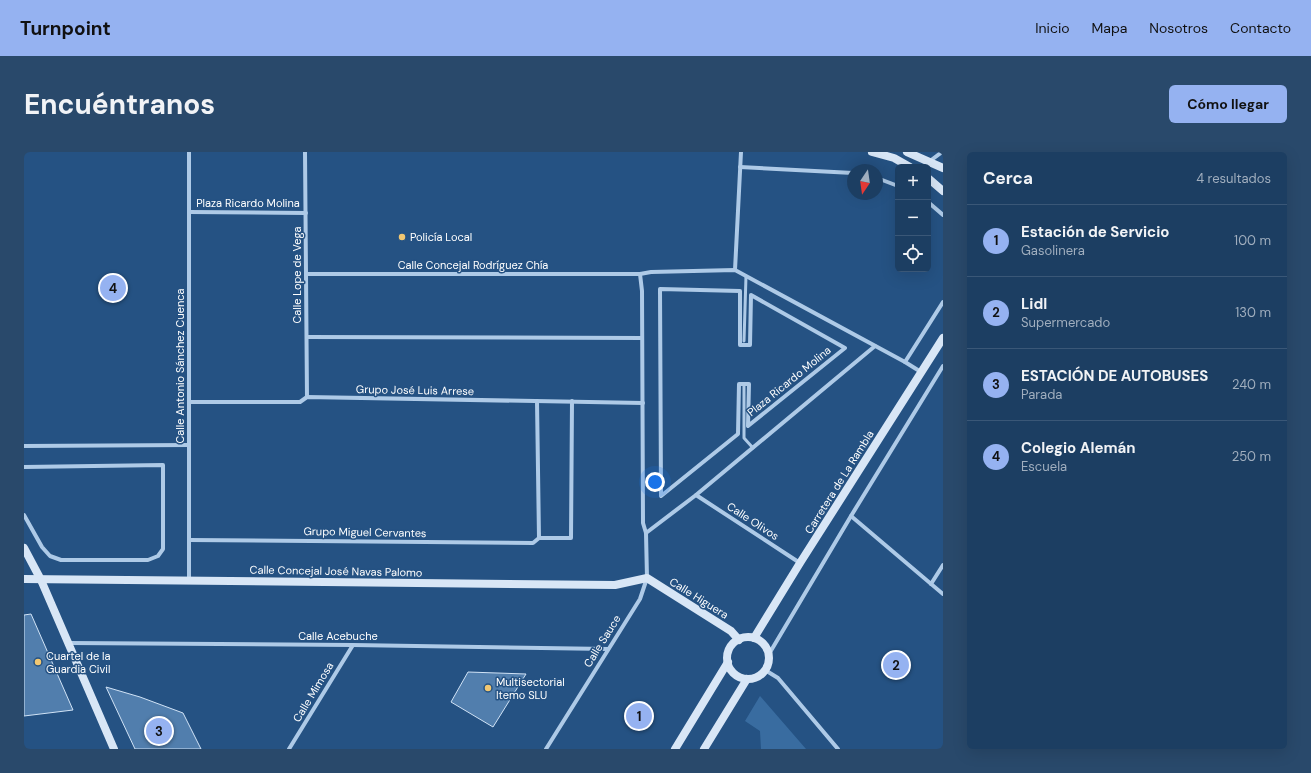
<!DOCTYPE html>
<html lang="es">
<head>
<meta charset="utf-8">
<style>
  :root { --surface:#1c3e62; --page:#29496b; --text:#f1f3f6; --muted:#a0aebe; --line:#3a5777; --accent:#95b2f1 }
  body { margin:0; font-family:"DM Sans",sans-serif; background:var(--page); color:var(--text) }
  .controls { position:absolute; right:12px; top:12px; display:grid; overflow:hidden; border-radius:6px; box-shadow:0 4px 16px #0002 }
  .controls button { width:36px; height:36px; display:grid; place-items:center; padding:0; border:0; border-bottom:1px solid var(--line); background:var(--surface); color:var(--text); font:20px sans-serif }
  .compass { position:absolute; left:823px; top:12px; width:36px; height:36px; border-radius:50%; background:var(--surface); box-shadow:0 4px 16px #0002; rotate:193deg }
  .you { position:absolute; left:631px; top:330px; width:14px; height:14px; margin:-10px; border:3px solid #fff; border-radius:50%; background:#1a73e8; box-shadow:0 0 0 6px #1a73e833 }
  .badge { display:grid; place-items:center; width:26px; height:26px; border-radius:50%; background:var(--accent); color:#111; font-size:13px; font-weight:700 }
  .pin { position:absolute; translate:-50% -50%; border:2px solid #fff; box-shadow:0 1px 4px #0006 }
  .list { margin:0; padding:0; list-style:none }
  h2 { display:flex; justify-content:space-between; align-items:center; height:52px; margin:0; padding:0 16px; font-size:17px }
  h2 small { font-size:13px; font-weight:400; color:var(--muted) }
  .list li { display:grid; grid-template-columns:26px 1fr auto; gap:12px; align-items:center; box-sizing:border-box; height:72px; padding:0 16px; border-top:1px solid var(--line) }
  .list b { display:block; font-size:15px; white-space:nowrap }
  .list p { margin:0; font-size:13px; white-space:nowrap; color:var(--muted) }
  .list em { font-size:13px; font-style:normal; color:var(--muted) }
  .icon { flex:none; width:22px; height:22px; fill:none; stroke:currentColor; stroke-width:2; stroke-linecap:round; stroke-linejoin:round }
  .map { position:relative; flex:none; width:919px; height:597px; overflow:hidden; border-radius:6px }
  header { display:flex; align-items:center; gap:24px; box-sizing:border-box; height:56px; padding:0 20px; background:var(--accent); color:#111 }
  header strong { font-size:19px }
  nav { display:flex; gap:22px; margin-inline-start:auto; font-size:14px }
  .intro { display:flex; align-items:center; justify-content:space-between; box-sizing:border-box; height:96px; padding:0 24px }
  h1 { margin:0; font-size:28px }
  .button { padding:10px 18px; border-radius:6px; background:var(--accent); color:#111; font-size:14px; font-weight:700 }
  main { display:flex; gap:24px; padding:0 24px }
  aside { flex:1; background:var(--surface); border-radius:6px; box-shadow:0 4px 16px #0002 }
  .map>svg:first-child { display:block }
  .green { fill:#396ca0 }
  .building { fill:#517ead; stroke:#d1e3f6 }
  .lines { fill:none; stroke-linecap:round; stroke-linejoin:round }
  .lane { stroke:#aecae7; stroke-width:3 }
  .street { stroke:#aecae7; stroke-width:4 }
  .secondary { stroke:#d8e6f6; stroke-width:8 }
  .poi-dot { fill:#f1c772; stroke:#255283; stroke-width:1.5 }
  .labels { text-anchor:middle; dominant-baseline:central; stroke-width:3; stroke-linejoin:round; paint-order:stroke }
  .street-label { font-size:11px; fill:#fff; stroke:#255283 }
  .poi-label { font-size:11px; fill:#fff; stroke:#255283; text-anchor:start }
</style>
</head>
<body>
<header>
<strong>Turnpoint</strong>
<nav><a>Inicio</a><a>Mapa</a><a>Nosotros</a><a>Contacto</a></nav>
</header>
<div class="intro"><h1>Encuéntranos</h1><a class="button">Cómo llegar</a></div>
<main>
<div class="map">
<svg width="919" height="597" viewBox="0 0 919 597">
  <rect width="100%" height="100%" fill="#255283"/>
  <!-- green -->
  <path class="green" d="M 736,544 L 782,597 L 737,597 L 736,579 L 721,569 Z"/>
  <!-- building -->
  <g class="building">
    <path d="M 7,462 L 49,558 L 0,564 L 0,463 Z"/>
    <path d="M 444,520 L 502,522 L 469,575 L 427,550 Z"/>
    <path d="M 82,535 L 116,545 L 159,561 L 177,597 L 111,597 Z"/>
  </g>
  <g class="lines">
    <!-- lane -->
    <g class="lane">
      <path d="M 720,189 L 722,124"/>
      <path d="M 720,234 L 720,286 L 729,296"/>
    </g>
    <!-- street -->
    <g class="street">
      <path d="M 165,0 L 165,429"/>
      <path d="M 281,0 L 283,245"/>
      <path d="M 906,9 L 918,0"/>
      <path d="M 716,15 L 829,21"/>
      <path d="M 853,26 L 874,34"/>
      <path d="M 904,50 L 919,63"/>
      <path d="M 165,60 L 282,61"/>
      <path d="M 711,118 L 717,0"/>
      <path d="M 282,122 L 616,122 L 627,120 L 711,118 L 881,210 L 897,220"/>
      <path d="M 636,137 L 716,139 L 716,193 L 726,193 L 727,143 L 821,196 L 724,274 L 725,232 L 715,232 L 714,282 L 637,344 Z"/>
      <path d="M 283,185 L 618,186"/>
      <path d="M 881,210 L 919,150"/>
      <path d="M 165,250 L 276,250 L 283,245 L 619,251"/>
      <path d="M 0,294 L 165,293"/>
      <path d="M 0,315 L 139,313 L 139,397 L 134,404 L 124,408 L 37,408 L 26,404 L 18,395 L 0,363"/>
      <path d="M 672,343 L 776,411"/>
      <path d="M 827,364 L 919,442"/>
      <path d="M 622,381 L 672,343 L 851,194"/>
      <path d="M 515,386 L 547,386 L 548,249"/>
      <path d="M 165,388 L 509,391 L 515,386 L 513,249"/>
      <path d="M 907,432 L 919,413"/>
      <path d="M 45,491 L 329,493 L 584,497"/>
      <path d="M 745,502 L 827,364 L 919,214"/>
      <path d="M 741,518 L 754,526 L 814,597"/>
      <path d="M 265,597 L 329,493"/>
      <path d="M 522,597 L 616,447 L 623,426 L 622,381 L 619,371 L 618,139 L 616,122"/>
    </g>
    <!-- secondary -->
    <g class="secondary">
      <path d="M 848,0 L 870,6 L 886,15"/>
      <path d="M 883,0 L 919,16"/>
      <path d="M 904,26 L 919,39"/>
      <path d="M 0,396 L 17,428 L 90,597"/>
      <path d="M 0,427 L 591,433 L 623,426 L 707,479 L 715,488"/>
      <circle cx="724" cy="506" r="21"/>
      <path d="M 730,486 L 776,411 L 919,186"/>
      <path d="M 651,597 L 704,510"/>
      <path d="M 680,597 L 723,527"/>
    </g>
  </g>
  <!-- markers -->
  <g class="poi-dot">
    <circle cx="378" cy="85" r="4"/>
    <circle cx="14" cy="510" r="4"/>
    <circle cx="464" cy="536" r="4"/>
  </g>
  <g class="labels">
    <!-- street labels -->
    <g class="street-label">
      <text x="224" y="51">Plaza Ricardo Molina</text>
      <text x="449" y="113">Calle Concejal Rodríguez Chía</text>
      <text transform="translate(273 123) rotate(-90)">Calle Lope de Vega</text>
      <text transform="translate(156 214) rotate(-90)">Calle Antonio Sánchez Cuenca</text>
      <text transform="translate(765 229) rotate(-39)">Plaza Ricardo Molina</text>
      <text transform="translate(391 238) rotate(1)">Grupo José Luis Arrese</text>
      <text transform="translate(815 330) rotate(-58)">Carretera de La Rambla</text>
      <text transform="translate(729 369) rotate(33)">Calle Olivos</text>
      <text transform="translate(341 380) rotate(1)">Grupo Miguel Cervantes</text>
      <text transform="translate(312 419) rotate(1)">Calle Concejal José Navas Palomo</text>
      <text transform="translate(675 446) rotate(32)">Calle Higuera</text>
      <text x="314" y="484">Calle Acebuche</text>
      <text transform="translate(578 489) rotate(-58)">Calle Sauce</text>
      <text transform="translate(289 540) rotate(-59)">Calle Mimosa</text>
    </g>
    <!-- poi labels -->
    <g class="poi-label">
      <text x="386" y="85">Policía Local</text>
      <text x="22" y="504">Cuartel de la<tspan x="22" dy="13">Guardia Civil</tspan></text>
      <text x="472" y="530">Multisectorial<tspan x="472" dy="13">Itemo SLU</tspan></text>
    </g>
  </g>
</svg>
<div class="controls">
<button>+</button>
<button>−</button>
<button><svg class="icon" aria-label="locate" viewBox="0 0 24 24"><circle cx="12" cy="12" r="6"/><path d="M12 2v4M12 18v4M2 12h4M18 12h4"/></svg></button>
</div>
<svg class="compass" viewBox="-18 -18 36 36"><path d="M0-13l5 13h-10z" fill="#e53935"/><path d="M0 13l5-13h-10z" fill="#a0aebe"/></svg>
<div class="you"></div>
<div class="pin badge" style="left:615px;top:564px">1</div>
<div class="pin badge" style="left:872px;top:513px">2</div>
<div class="pin badge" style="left:135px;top:579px">3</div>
<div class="pin badge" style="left:89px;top:136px">4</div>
</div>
<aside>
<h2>Cerca<small>4 resultados</small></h2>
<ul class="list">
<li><span class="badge">1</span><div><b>Estación de Servicio</b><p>Gasolinera</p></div><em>100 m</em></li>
<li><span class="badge">2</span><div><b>Lidl</b><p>Supermercado</p></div><em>130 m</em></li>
<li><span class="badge">3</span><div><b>ESTACIÓN DE AUTOBUSES</b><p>Parada</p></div><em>240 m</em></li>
<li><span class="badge">4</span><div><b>Colegio Alemán</b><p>Escuela</p></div><em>250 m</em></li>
</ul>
</aside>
</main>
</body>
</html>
